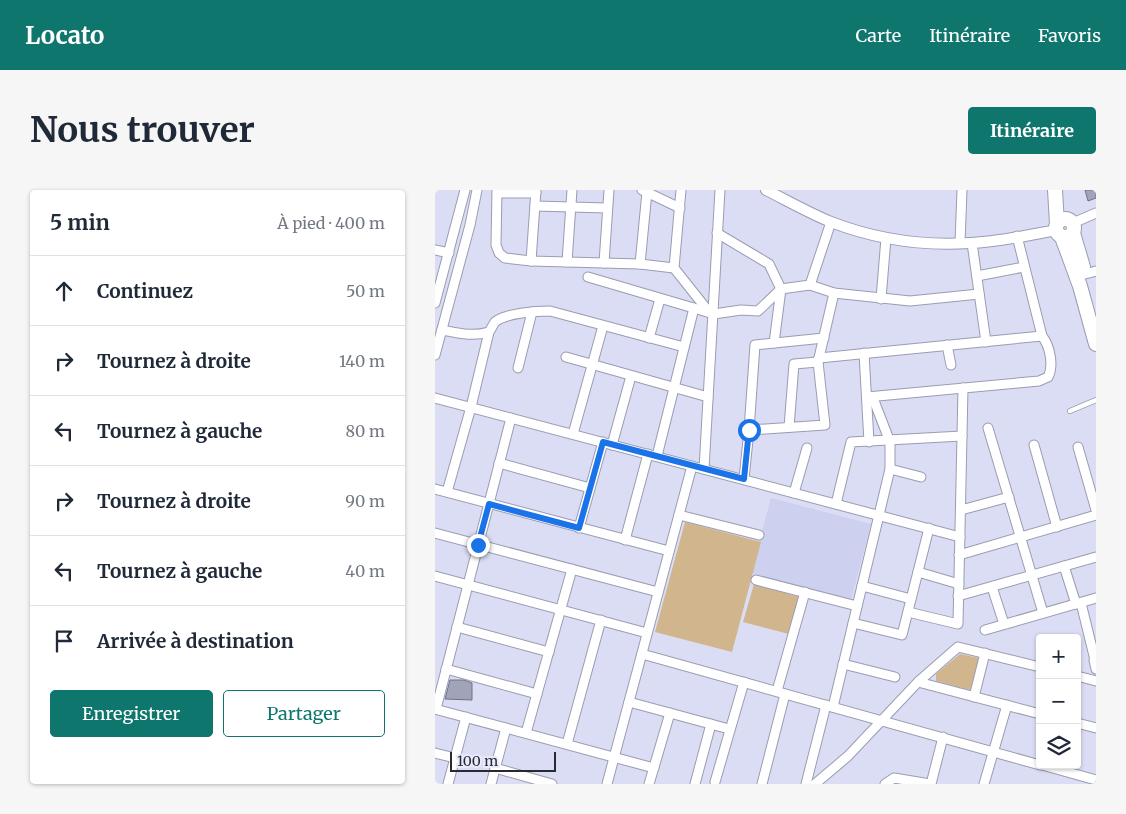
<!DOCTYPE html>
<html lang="fr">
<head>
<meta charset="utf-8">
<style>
  :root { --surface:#fff; --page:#f6f6f7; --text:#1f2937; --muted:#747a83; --line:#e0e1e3; --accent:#0f766e }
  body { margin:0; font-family:Merriweather,serif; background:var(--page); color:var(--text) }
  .controls { position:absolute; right:15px; bottom:15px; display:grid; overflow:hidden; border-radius:5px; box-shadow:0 1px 4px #0004 }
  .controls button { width:45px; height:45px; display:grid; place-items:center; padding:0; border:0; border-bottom:1px solid var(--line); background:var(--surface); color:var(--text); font:25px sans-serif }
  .scale { position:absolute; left:15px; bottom:12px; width:106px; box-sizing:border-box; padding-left:5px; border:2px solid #292932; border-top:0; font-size:14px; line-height:18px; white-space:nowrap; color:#292932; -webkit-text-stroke:4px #e9ebfe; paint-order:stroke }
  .stop { position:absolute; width:15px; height:15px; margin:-11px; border:4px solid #1a73e8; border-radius:50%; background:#fff }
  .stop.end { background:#1a73e8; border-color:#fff; box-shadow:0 1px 5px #0008 }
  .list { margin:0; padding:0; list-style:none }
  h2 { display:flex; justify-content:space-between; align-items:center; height:65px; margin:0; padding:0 20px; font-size:21px }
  h2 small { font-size:16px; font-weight:400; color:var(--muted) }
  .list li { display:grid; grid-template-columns:32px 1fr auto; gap:15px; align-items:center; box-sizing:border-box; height:70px; padding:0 20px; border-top:1px solid var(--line) }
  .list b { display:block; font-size:19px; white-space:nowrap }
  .list em { font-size:16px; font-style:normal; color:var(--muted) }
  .actions { display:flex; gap:10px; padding:15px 20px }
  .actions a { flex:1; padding:11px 0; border:1px solid var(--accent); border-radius:5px; text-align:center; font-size:18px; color:var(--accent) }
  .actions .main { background:var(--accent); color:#fff }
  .icon { flex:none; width:28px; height:28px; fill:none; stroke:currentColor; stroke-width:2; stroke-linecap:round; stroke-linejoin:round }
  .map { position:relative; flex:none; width:661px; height:594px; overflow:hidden; border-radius:5px }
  header { display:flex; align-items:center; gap:30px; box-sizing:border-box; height:70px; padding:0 25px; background:var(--accent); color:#fff }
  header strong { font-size:24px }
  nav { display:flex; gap:28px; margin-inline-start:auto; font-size:18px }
  .intro { display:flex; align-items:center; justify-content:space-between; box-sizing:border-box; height:120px; padding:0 30px }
  h1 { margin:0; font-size:35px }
  .button { padding:12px 22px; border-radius:5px; background:var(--accent); color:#fff; font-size:18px; font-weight:700 }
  main { display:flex; gap:30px; padding:0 30px }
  aside { flex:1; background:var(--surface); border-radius:5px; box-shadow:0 1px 4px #0004 }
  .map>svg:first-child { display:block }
  .built { fill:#cdd0ee }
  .green { fill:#d0b58d }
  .building { fill:#a1a3b9; stroke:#6f7185 }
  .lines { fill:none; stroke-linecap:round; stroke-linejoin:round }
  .service-casing { stroke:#9a9cb2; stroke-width:6 }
  .minor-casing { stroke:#9a9cb2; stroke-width:11 }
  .tertiary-casing { stroke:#9a9cb2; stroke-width:12 }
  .primary-casing { stroke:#9a9cb2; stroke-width:16 }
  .service { stroke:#fff; stroke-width:4.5 }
  .minor { stroke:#fff; stroke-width:9 }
  .tertiary { stroke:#fff; stroke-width:10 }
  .primary { stroke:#fff; stroke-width:14 }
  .route { stroke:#1a73e8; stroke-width:6 }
</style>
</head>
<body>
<header>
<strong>Locato</strong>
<nav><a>Carte</a><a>Itinéraire</a><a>Favoris</a></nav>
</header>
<div class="intro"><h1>Nous trouver</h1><a class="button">Itinéraire</a></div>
<main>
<aside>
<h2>5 min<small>À pied · 400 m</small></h2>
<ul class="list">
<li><svg class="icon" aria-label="ahead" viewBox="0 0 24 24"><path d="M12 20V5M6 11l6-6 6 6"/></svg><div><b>Continuez</b></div><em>50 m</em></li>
<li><svg class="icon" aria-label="right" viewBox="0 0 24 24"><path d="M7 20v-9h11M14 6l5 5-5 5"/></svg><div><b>Tournez à droite</b></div><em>140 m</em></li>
<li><svg class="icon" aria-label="left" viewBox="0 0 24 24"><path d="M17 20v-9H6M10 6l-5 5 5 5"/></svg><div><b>Tournez à gauche</b></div><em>80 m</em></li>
<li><svg class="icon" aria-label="right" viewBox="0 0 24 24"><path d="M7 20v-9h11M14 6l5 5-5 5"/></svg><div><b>Tournez à droite</b></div><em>90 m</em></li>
<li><svg class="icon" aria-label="left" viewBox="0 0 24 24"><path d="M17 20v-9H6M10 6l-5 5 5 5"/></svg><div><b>Tournez à gauche</b></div><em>40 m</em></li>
<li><svg class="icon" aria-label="arrive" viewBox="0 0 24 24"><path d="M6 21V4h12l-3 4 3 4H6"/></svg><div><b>Arrivée à destination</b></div></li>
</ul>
<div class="actions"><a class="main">Enregistrer</a><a>Partager</a></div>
</aside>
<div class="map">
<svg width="661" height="594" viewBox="0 0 661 594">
  <rect width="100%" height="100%" fill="#dbddf4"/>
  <!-- built -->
  <path class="built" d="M 336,308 L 436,334 L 416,410 L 316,383 Z"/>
  <!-- green -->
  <g class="green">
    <path d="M 250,332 L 326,352 L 297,462 L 220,442 Z"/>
    <path d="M 319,394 L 364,407 L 354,444 L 308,432 Z"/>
    <path d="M 525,464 L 544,468 L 537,499 L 535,500 L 501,491 L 501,484 Z"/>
  </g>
  <!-- building -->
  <g class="building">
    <path d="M 650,0 L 661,0 L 661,8 L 653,11 Z"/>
    <path d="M 15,490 L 29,490 L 37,493 L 37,510 L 10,509 Z"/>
  </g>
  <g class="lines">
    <!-- service casing -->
    <g class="service-casing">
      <path id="service" d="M 635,221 L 661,210"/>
    </g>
    <!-- minor casing -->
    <g class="minor-casing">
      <g id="minor">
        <path d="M 62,0 L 61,55 L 64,63 L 70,68 L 96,71 L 205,74 L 239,78"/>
        <path d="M 207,0 L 245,18"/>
        <path d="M 246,0 L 239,78 L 274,122"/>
        <path d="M 62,3 L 101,3"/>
        <path d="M 100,16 L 172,18"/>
        <path d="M 638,33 L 661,23"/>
        <path d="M 282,43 L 334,74 L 346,99 L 339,153"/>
        <path d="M 525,53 L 527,0"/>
        <path d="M 537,53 L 551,152"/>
        <path d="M 0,60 L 14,63"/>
        <path d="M 96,71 L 101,0"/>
        <path d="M 132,72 L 137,0"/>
        <path d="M 169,73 L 174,0"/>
        <path d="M 205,74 L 212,2"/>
        <path d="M 650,84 L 661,81"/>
        <path d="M 542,86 L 589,77"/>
        <path d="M 153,87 L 279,124 L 306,120 L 323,121 L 346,99 L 375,95 L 399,103 L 475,111 L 544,104"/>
        <path d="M 375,95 L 396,32"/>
        <path d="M 446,109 L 451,48"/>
        <path d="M 0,113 L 30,0"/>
        <path d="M 7,140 C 23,143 37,147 54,142"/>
        <path d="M 214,148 L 225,109"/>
        <path d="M 512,155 L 516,175"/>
        <path d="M 429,163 L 434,252"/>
        <path d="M 0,165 L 35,35 L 42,0"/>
        <path d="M 131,167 L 273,207"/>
        <path d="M 384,168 L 607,146"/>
        <path d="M 83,178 L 97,122"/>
        <path d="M 432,207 L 604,191 L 613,187 C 619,176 615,156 607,146 L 582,46"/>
        <path d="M 0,208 L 525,347"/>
        <path d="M 354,237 L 359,174 L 383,172"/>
        <path d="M 553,238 L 608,423"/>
        <path d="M 314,240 L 390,235 L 383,172 L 399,103"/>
        <path d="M 138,244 L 168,136"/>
        <path d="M 177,255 L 196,186"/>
        <path d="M 599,255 L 622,337"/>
        <path d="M 643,257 L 661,320"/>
        <path d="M 222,266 L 259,118"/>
        <path d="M 64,273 L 155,298"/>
        <path d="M 269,279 L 285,0"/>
        <path d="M 455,279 L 486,287"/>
        <path d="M 309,289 L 314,240 L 320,155 L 389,148"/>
        <path d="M 0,299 L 234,361"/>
        <path d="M 12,302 L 36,217 L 54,142 C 56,139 58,135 60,132 C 70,123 102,121 115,121 L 249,157"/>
        <path d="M 359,303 L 372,258"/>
        <path d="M 401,314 L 416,252 L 527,246"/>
        <path d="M 526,320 L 574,307"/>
        <path d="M 244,325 L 324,345"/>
        <path d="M 144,338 L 168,252"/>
        <path d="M 0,343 L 223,402"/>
        <path d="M 190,350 L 213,264"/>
        <path d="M 524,365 L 661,325"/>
        <path d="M 629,376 L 641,414"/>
        <path d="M 483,382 L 524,394"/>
        <path d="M 0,386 L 212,443"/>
        <path d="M 321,390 L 422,416"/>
        <path d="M 427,396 L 476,409"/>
        <path d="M 557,397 L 569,434"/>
        <path d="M 523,406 L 661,367"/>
        <path d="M 646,413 L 659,466"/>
        <path d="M 473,422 L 523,434 L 528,198"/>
        <path d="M 418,433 L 467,445 L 494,338"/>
        <path d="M 22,437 L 114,462"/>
        <path d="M 550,440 L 661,408"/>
        <path d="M 207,464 L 605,575"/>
        <path d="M 659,470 L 661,479"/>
        <path d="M 408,474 L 460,487"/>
        <path d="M 11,479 L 102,504"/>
        <path d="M 642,486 L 661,491"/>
        <path d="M 483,492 L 605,524"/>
        <path d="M 342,501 L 370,402"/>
        <path d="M 539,507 L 550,463"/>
        <path d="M 194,512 L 294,539"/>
        <path d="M 398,517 L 455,279 L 455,252 L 438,208"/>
        <path d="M 0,519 L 219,578"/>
        <path d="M 1,519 L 76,228"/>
        <path d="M 642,533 L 661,538"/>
        <path d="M 91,543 L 137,379"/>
        <path d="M 132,554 L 166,430"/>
        <path d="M 0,563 L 20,568"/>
        <path d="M 607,575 L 661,590"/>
        <path d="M 60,578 L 117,594"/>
        <path d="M 280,592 L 309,492"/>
        <path d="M 13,594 L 31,527"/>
        <path d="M 56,594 L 71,538"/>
        <path d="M 172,594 L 257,276"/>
        <path d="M 214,594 L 235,523"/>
        <path d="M 260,594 L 276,534"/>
        <path d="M 327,594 L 350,504"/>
        <path d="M 371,594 L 391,515"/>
        <path d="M 380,594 L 413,566 L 483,492 L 523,457 L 605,477"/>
        <path d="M 450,594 L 459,588 L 495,594"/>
        <path d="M 496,594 L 508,547"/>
        <path d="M 549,594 L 572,515"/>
      </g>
    </g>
    <!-- tertiary casing -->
    <g class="tertiary-casing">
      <path id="tertiary" d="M 331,0 C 353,11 374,23 396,32 C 440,49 488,56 535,53 C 564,52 593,45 622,40"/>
    </g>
    <!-- primary casing -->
    <g class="primary-casing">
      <g id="primary">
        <path d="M 620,0 L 622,34"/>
        <circle cx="630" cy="38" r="9"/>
        <path d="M 638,43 L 648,77"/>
        <path d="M 627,47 L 645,96 L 661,154"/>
      </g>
    </g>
    <!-- service -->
    <use href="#service" class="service"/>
    <!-- minor -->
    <use href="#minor" class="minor"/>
    <!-- tertiary -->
    <use href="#tertiary" class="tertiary"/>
    <!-- primary -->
    <use href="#primary" class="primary"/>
  </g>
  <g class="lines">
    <!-- route -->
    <path class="route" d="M 43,355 L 54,314 L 144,338 L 168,252 L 309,289 L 314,240"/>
  </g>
</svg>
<div class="controls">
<button>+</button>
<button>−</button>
<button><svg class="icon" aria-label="layers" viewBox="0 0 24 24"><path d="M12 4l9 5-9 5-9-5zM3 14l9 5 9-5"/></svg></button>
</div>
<div class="scale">100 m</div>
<div class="stop" style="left:314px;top:240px"></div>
<div class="stop end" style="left:43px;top:355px"></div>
</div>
</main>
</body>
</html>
